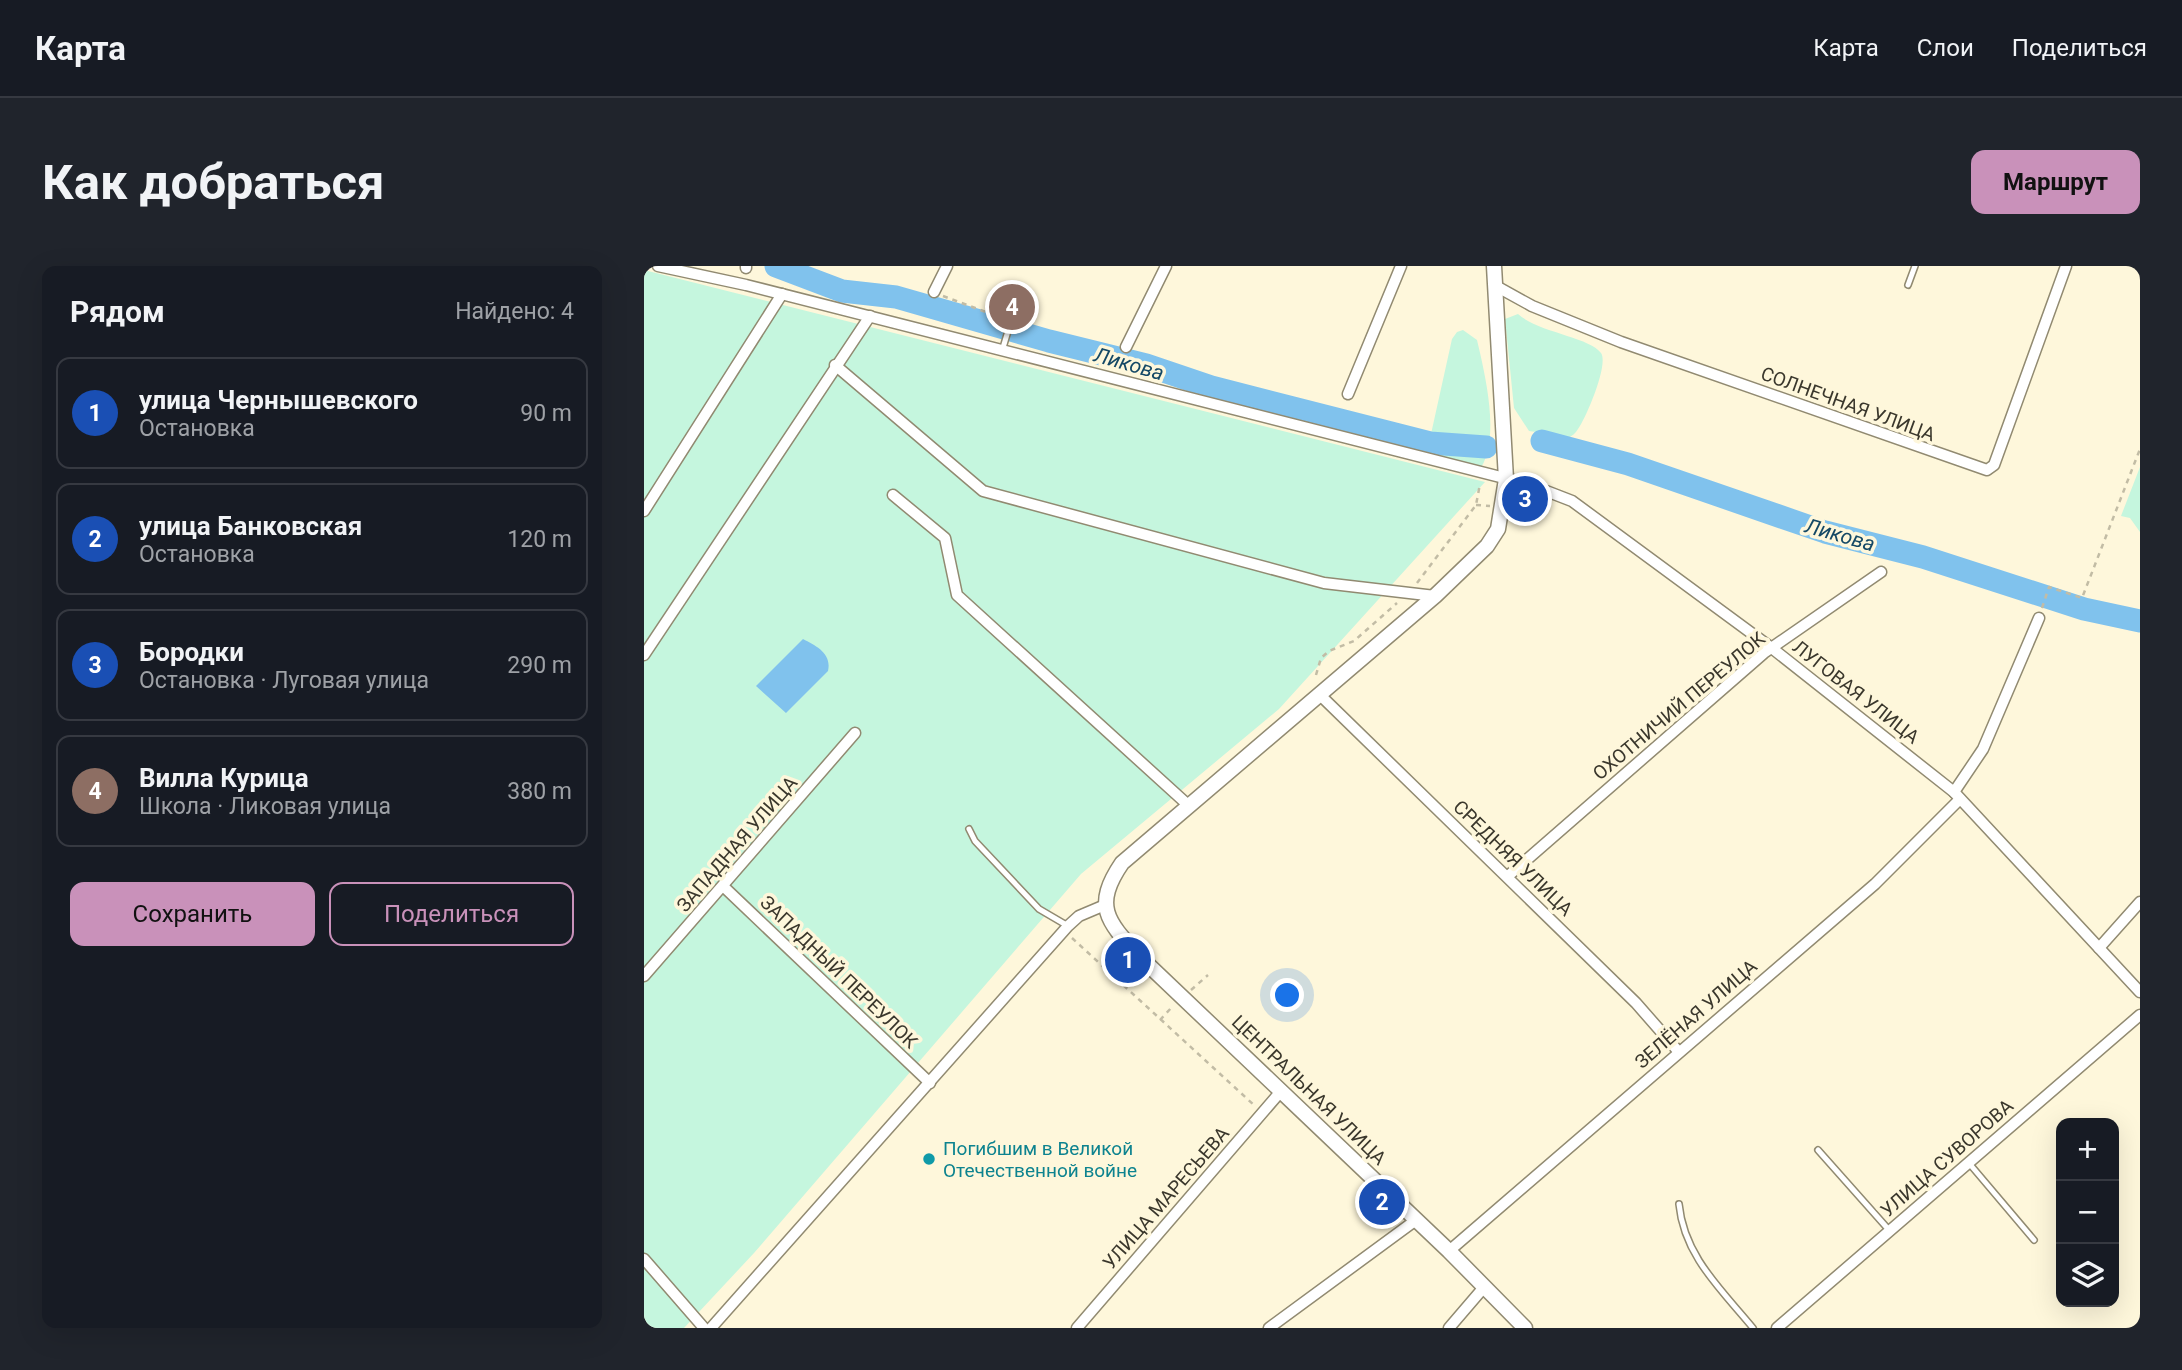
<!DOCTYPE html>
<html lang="ru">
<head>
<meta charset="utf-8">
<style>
  :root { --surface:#171b24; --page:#20242c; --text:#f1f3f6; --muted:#9ea1a6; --line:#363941; --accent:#c991ba }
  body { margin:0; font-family:Roboto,sans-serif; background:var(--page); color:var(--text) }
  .controls { position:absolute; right:21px; bottom:21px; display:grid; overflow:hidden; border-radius:14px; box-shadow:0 7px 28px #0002 }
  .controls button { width:63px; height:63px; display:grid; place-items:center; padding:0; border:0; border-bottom:2px solid var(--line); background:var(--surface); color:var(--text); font:35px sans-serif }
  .you { position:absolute; left:644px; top:730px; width:24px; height:24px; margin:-18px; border:5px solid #fff; border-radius:50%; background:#1a73e8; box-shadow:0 0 0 10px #1a73e833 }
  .badge { display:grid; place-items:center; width:46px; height:46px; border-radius:50%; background:var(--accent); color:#fff; font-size:23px; font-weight:700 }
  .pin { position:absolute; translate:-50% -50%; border:4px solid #fff; box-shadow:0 2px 7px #0006 }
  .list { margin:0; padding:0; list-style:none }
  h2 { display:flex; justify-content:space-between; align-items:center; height:91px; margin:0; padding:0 28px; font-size:30px }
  h2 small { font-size:23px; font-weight:400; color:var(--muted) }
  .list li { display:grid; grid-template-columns:46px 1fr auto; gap:21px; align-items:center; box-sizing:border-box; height:112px; margin:0 14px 14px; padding:0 14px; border:2px solid var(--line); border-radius:14px }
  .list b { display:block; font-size:26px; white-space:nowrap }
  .list p { margin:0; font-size:23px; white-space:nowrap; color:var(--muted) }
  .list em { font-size:23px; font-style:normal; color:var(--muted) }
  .actions { display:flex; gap:14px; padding:21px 28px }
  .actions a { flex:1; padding:16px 0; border:2px solid var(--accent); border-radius:14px; text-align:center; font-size:24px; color:var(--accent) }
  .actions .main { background:var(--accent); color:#111 }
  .icon { flex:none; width:38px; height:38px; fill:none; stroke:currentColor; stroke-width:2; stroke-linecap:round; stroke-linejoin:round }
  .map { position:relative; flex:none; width:1496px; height:1062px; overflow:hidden; border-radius:14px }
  header { display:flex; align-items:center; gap:42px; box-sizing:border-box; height:98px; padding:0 35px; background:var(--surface); border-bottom:2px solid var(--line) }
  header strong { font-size:33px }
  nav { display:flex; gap:38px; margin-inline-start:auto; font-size:24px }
  .intro { display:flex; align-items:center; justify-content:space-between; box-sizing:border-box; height:168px; padding:0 42px }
  h1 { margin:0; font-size:49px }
  .button { padding:18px 32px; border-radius:14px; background:var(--accent); color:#111; font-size:24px; font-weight:700 }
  main { display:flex; gap:42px; padding:0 42px }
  aside { flex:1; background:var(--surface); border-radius:14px; box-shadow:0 7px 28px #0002 }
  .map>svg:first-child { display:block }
  .green { fill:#c5f6de }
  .water { fill:#80c2ed }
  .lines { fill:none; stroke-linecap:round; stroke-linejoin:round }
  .river { stroke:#80c2ed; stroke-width:23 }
  .service-casing { stroke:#918a71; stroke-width:8 }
  .minor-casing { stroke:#918a71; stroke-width:13 }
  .tertiary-casing { stroke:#918a71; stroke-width:17 }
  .path { stroke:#c2bca5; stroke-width:2.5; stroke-dasharray:5 5; stroke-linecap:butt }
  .service { stroke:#fff; stroke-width:5 }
  .minor { stroke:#fff; stroke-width:10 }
  .tertiary { stroke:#fff; stroke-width:14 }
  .culture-dot { fill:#0f9aa8; stroke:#fef7db; stroke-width:2.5 }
  .labels { text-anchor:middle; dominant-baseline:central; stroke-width:7; stroke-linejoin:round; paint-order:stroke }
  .street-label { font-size:19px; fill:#3a372c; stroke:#fef7db }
  .culture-label { font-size:19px; fill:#0d838f; stroke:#fef7db; text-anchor:start }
  .water-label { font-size:21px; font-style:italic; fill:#144865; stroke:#fef7db }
</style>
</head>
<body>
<header>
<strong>Карта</strong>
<nav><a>Карта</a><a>Слои</a><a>Поделиться</a></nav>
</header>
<div class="intro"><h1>Как добраться</h1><a class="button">Маршрут</a></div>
<main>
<aside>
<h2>Рядом<small>Найдено: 4</small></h2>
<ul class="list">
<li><span class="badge" style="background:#1a4fb4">1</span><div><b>улица Чернышевского</b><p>Остановка</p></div><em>90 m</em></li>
<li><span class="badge" style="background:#1a4fb4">2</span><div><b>улица Банковская</b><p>Остановка</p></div><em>120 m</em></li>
<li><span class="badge" style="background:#1a4fb4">3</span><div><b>Бородки</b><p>Остановка · Луговая улица</p></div><em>290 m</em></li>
<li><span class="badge" style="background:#8d6e63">4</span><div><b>Вилла Курица</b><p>Школа · Ликовая улица</p></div><em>380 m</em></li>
</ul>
<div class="actions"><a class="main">Сохранить</a><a>Поделиться</a></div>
</aside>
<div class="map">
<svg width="1496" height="1062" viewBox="0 0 1496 1062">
  <rect width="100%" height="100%" fill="#fef7db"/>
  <!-- green -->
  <g class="green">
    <path d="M 0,4 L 841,216 L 635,443 L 437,608 L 110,987 L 40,1062 L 0,1062 Z"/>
    <path d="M 874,48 C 893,66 946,71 957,87 C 965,98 942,152 934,163 C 929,172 920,173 911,175 L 899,167 L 885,165 L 870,142 L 861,53 Z"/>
    <path d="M 819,64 L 833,74 C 841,108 857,174 836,203 L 739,174 L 728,170 L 721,161 L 721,156 L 727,155 L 787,168 L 808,73 L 813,66 Z"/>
    <path d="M 1496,201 L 1496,266 L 1486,252 L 1477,250 Z"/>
  </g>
  <!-- water -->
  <path class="water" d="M 159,373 C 172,380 188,387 184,405 L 142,447 L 112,420 Z"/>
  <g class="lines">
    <!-- river -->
    <g class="river">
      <path d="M 132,0 L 198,25 L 252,31 L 405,75 L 502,99 L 567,121 L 786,177 L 842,181"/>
      <path d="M 898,175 L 984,198 L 1181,266 L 1279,291 L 1440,343 L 1496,355"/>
    </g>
    <!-- service casing -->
    <g class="service-casing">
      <g id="service">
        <path d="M 1264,19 L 1271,0"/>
        <path d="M 358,85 L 367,55"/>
        <path d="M 325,563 L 331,575 L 395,643 L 424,660"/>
        <path d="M 1174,884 L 1245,964"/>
        <path d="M 1324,896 L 1390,974"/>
        <path d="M 1035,938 C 1040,990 1077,1023 1109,1062"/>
      </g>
    </g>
    <!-- minor casing -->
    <g class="minor-casing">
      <g id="minor">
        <path d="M 14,0 L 102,19 L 884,218 L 928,235 L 1129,383 L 1310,526 L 1496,726"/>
        <path d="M 102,2 L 102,0"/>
        <path d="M 850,19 L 888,40 L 977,76 L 1343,204 L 1350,199 L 1422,0"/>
        <path d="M 290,26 L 303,0"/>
        <path d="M 482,81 L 522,0"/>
        <path d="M 191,99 L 339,225 L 680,317 L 791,330"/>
        <path d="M 704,128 L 757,0"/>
        <path d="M 249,229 L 301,272 L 313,329 L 543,538"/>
        <path d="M 0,245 L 138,28"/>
        <path d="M 0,389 L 226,50"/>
        <path d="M 675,428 L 992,737 L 1034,785"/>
        <path d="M 1310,526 L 1339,483 L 1395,352"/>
        <path d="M 864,610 L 1120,387 L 1237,306"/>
        <path d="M 80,621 L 286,817"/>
        <path d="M 1455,682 L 1496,636"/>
        <path d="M 0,710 L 211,467"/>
        <path d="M 805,985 L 1231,618 L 1316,533"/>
        <path d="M 0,993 L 60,1062"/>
        <path d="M 67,1062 L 424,660 L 435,650 L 461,639"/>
        <path d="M 433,1062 L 638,824"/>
        <path d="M 625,1062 L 772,954"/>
        <path d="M 805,1062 L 841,1020"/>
        <path d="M 1133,1062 L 1496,749"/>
      </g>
    </g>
    <!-- tertiary casing -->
    <g class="tertiary-casing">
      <path id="tertiary" d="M 850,0 L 862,213 L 854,263 L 843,280 L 791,330 L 478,597 C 448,641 464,656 496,691 L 805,985 L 881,1062"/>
    </g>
    <!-- path -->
    <g class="path">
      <path d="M 299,30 L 358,52"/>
      <path d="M 471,103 L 478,90"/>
      <path d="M 832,239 L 846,240"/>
      <path d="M 870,241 L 876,241 L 880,230"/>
      <path d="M 773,317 L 832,239 L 836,218"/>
      <path d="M 1398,342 L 1405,321 L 1438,332 L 1496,183"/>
      <path d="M 672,409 L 677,392 L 685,385 L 710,375 L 753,337"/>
      <path d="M 428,672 L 611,840"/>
      <path d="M 547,724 L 564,709"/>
      <path d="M 516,754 L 528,741"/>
    </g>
    <!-- service -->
    <use href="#service" class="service"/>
    <!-- minor -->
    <use href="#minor" class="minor"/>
    <!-- tertiary -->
    <use href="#tertiary" class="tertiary"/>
  </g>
  <!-- markers -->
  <circle class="culture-dot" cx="285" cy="893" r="7"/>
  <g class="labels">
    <!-- street labels -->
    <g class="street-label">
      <text transform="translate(1204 138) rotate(20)">СОЛНЕЧНАЯ УЛИЦА</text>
      <text transform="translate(1212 426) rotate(38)">ЛУГОВАЯ УЛИЦА</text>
      <text transform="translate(1035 440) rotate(-40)">ОХОТНИЧИЙ ПЕРЕУЛОК</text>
      <text transform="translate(93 578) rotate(-49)">ЗАПАДНАЯ УЛИЦА</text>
      <text transform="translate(869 592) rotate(44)">СРЕДНЯЯ УЛИЦА</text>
      <text transform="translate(195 706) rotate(44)">ЗАПАДНЫЙ ПЕРЕУЛОК</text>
      <text transform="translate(1052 748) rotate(-41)">ЗЕЛЁНАЯ УЛИЦА</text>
      <text transform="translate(665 824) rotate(44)">ЦЕНТРАЛЬНАЯ УЛИЦА</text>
      <text transform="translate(1303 892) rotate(-41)">УЛИЦА СУВОРОВА</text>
      <text transform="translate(522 932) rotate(-49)">УЛИЦА МАРЕСЬЕВА</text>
    </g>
    <!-- culture labels -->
    <g class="culture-label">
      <text x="299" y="882">Погибшим в Великой<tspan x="299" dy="22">Отечественной войне</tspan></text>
    </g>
    <!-- water labels -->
    <g class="water-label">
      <text transform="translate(485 98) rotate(16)">Ликова</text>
      <text transform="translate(1196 269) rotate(16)">Ликова</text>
    </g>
  </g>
</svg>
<div class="controls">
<button>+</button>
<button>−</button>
<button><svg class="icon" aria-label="layers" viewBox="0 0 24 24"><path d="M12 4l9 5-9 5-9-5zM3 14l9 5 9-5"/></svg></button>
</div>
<div class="you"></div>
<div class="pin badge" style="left:484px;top:694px;background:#1a4fb4">1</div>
<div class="pin badge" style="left:738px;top:936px;background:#1a4fb4">2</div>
<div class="pin badge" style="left:881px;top:233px;background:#1a4fb4">3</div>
<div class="pin badge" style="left:368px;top:41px;background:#8d6e63">4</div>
</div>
</main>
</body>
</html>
